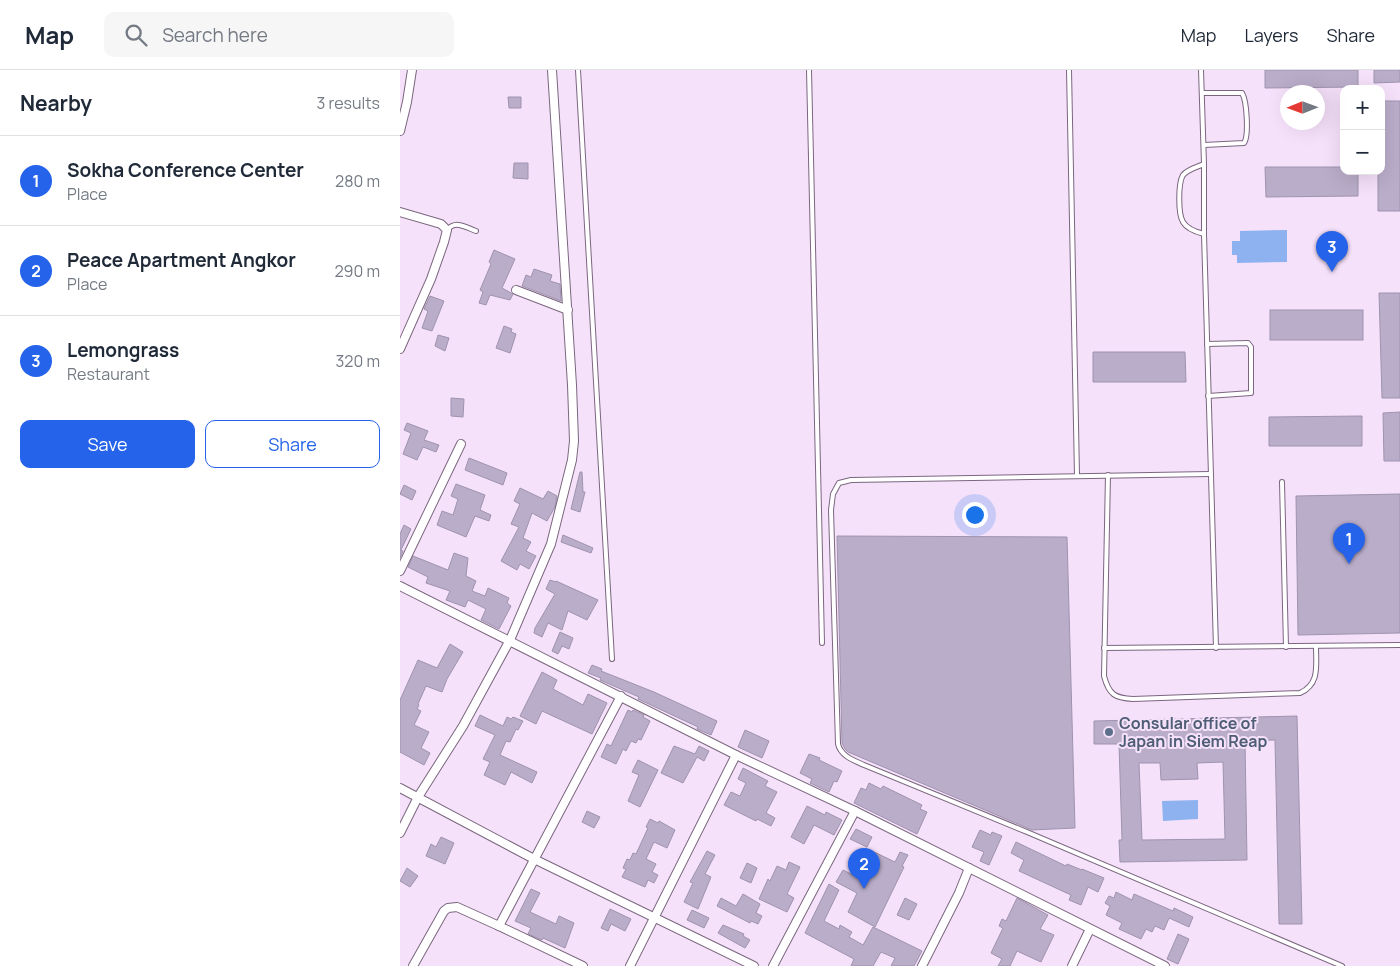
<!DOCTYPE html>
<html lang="en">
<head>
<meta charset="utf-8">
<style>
  :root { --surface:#fff; --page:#f6f6f7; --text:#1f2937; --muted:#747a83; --line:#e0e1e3; --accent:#2563eb }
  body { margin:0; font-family:Manrope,sans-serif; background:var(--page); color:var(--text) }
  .controls { position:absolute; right:15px; top:15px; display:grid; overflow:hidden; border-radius:10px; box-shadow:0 5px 20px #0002 }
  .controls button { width:45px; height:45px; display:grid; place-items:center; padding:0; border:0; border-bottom:1px solid var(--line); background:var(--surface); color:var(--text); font:25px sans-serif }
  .compass { position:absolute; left:880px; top:15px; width:45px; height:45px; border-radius:50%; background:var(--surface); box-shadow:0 5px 20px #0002; rotate:269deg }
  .you { position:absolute; left:574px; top:444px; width:18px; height:18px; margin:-12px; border:4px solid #fff; border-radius:50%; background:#1a73e8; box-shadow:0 0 0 8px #1a73e833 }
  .badge { display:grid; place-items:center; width:32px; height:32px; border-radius:50%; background:var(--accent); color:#fff; font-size:16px; font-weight:700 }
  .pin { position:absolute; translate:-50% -41px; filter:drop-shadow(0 1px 2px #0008) }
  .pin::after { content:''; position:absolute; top:26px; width:18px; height:15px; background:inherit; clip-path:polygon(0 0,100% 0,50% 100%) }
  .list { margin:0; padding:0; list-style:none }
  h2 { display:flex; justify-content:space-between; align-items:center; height:65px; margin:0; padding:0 20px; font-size:21px }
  h2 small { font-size:16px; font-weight:400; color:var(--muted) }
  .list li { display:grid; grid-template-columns:32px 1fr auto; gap:15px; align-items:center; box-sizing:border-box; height:90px; padding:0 20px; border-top:1px solid var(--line) }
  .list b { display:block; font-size:19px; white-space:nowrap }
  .list p { margin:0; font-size:16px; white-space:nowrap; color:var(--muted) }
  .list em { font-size:16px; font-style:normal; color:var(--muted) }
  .actions { display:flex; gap:10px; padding:15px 20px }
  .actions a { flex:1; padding:11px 0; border:1px solid var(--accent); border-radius:10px; text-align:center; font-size:18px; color:var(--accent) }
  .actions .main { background:var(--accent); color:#fff }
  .icon { flex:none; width:28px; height:28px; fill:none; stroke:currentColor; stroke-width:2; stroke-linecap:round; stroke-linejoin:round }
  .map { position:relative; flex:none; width:1000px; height:896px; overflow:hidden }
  header { display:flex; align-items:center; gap:30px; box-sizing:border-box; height:70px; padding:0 25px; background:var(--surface); border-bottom:1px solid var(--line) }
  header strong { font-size:24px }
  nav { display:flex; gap:28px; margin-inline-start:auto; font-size:18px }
  .search { width:350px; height:45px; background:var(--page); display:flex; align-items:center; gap:12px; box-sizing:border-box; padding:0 18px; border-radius:10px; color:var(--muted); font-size:19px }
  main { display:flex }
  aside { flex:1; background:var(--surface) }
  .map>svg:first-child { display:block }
  .water { fill:#8eb2f0 }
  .building { fill:#baadca; stroke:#9f93af; fill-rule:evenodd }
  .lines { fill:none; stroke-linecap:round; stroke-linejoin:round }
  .lane-casing { stroke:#7a677e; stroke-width:6 }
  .street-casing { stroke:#7a677e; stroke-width:10 }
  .lane { stroke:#fff; stroke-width:4 }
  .street { stroke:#fff; stroke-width:8 }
  .service-dot { fill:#5c6f8a; stroke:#f6e1fb; stroke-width:2 }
  .labels { text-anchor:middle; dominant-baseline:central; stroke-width:4; stroke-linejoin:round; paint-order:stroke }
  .service-label { font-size:16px; font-weight:bold; fill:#4e5e75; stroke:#f6e1fb; text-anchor:start }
</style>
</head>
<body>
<header>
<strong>Map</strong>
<div class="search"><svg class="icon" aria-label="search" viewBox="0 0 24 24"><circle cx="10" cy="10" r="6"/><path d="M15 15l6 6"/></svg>Search here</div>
<nav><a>Map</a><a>Layers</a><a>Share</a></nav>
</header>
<main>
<aside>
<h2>Nearby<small>3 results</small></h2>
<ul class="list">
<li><span class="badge">1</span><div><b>Sokha Conference Center</b><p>Place</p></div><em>280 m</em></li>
<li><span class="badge">2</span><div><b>Peace Apartment Angkor</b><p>Place</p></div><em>290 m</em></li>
<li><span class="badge">3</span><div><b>Lemongrass</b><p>Restaurant</p></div><em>320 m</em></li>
</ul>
<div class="actions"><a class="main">Save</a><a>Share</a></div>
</aside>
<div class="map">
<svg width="1000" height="896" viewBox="0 0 1000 896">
  <rect width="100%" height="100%" fill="#f6e1fb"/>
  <!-- water -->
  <g class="water">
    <path d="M 887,160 L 887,192 L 837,193 L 837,185 L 832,185 L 832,171 L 840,171 L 840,161 Z"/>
    <path d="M 798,730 L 798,749 L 763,751 L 762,731 Z"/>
  </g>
  <!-- building -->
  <g class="building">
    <path d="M 865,0 L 958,0 L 958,17 L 865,18 Z"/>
    <path d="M 974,0 L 1000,0 L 1000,12 L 974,13 Z"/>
    <path d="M 108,27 L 121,27 L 121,38 L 109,38 Z"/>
    <path d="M 981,31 L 1000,31 L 1000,141 L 978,141 L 978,101 L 981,101 Z"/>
    <path d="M 114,93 L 128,93 L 128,109 L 113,108 Z"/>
    <path d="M 865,97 L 944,97 L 944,101 L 958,101 L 958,126 L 866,127 Z"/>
    <path d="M 94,180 L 115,189 L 102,218 L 113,224 L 110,230 L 90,225 L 86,235 L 79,233 L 83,222 L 80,220 L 91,194 L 89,192 Z"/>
    <path d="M 134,199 L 152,205 L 150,211 L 160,214 L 161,231 L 122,216 L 126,205 L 131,207 Z"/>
    <path d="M 979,223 L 1000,223 L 1000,328 L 982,328 Z"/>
    <path d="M 30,226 L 44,231 L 32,261 L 22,258 L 28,241 L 24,239 Z"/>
    <rect x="870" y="240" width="93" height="30"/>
    <path d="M 104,256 L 112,259 L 111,262 L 116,264 L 110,283 L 96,278 Z"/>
    <path d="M 38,265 L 49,268 L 45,281 L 35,276 Z"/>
    <path d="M 693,282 L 785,282 L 786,312 L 693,312 Z"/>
    <path d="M 51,328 L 64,329 L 63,347 L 51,346 Z"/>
    <path d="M 1000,342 L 1000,391 L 984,391 L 983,343 Z"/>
    <path d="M 962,346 L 962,376 L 869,376 L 869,347 Z"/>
    <path d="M 7,353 L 28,361 L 24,370 L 39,375 L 36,382 L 23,377 L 17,390 L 3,384 L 11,363 L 4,360 Z"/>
    <path d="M 69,388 L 107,403 L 103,415 L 65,400 Z"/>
    <path d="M 180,402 L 182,402 L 183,422 L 185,422 L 180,442 L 171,439 Z"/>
    <path d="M 56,414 L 85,425 L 80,440 L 91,445 L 89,451 L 75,446 L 66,467 L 37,455 L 42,441 L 53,445 L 58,429 L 51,426 Z"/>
    <path d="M 4,415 L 16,421 L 12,430 L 0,424 Z"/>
    <path d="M 120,418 L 143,429 L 148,421 L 157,426 L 155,437 L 147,451 L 132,443 L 123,468 L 131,472 L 126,481 L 136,486 L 129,499 L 120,494 L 117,500 L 101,491 L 119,457 L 111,454 L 120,434 L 114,431 Z"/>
    <path d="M 1000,424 L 1000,563 L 898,565 L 896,426 Z"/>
    <path d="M 4,455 L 11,459 L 1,480 L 3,481 L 0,488 L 0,464 Z"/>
    <path d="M 163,465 L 193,478 L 191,483 L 161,472 Z"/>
    <path d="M 437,466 L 667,467 L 675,758 L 632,760 L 448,682 L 445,679 L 442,673 Z"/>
    <path d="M 54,483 L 68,488 L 66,506 L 76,511 L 72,521 L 85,526 L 88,518 L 109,528 L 107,533 L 111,536 L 99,559 L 81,550 L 86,539 L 68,530 L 65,537 L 46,530 L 50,521 L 26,513 L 28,507 L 8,497 L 13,486 L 48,500 Z"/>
    <path d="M 150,510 L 156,512 L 156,511 L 198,530 L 187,550 L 168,541 L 162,560 L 148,553 L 142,567 L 134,563 L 135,558 L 155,524 L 146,519 Z"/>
    <path d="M 160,562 L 173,568 L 169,579 L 162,576 L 158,584 L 152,581 Z"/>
    <path d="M 50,574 L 63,582 L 47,609 L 42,622 L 26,616 L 18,634 L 19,635 L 17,639 L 21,641 L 14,655 L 29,662 L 21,678 L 30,683 L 24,695 L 0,682 L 0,630 L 18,590 L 37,598 Z"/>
    <path d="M 192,595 L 202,599 L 201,601 L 254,622 L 317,651 L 311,665 L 297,659 L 298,657 L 238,629 L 239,627 L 200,610 L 201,608 L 188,603 Z"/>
    <path d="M 142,602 L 157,610 L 153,619 L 183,635 L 188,624 L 207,633 L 192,664 L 142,641 L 136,654 L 120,646 Z"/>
    <path d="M 228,640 L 232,642 L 233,640 L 244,645 L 243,647 L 250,651 L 241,670 L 238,669 L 236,673 L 231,671 L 226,681 L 223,679 L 216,694 L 201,687 L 207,674 L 211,676 Z"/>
    <path d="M 80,645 L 103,656 L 107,647 L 111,649 L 113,647 L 123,651 L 118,660 L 116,659 L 110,672 L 106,671 L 100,685 L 137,702 L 132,713 L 111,702 L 105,715 L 84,705 L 90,692 L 83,689 L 95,665 L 75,656 Z"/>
    <path d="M 897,646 L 902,854 L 879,854 L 875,670 L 845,671 L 847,790 L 720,792 L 719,770 L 722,770 L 719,674 L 694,674 L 694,651 ZM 823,692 L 825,769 L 742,770 L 739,693 L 760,693 L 761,710 L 798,709 L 797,693 Z"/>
    <path d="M 345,660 L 369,671 L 362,688 L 338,677 Z"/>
    <path d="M 274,676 L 295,684 L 299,676 L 309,681 L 304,691 L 297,687 L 283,713 L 261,703 Z"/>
    <path d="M 409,684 L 420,688 L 419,690 L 442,701 L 437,712 L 434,711 L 429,722 L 410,713 L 412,709 L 400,703 Z"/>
    <path d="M 238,690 L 258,700 L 240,737 L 228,731 L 239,705 L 232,702 Z"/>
    <path d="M 343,698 L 368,711 L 365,716 L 377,722 L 366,743 L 375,748 L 371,756 L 357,749 L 356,751 L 324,735 L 331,722 L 340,726 L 346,713 L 338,709 Z"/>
    <path d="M 469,713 L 481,719 L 483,716 L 522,735 L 520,739 L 527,742 L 517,764 L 454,733 L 461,718 L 466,720 Z"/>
    <path d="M 407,736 L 425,745 L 426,742 L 442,750 L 434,765 L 414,755 L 404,774 L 391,767 Z"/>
    <path d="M 187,741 L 200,747 L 194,758 L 182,752 Z"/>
    <path d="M 250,749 L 258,753 L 259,751 L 275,760 L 267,778 L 254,772 L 246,789 L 256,794 L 252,802 L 258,805 L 254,813 L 248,810 L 245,817 L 222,807 L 226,799 L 223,798 L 227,789 L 230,790 L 233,783 L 236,784 L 248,758 L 246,757 Z"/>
    <path d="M 456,759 L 472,767 L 467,777 L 450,769 Z"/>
    <path d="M 580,760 L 591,765 L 592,762 L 602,766 L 589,795 L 580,791 L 584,782 L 572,777 Z"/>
    <path d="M 41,767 L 54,773 L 45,794 L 26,786 L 31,774 L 36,777 Z"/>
    <path d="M 616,772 L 666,796 L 667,794 L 682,800 L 682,799 L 704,808 L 698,822 L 688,817 L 681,835 L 669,830 L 671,825 L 619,801 L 624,790 L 611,783 Z"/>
    <path d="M 470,780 L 495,792 L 500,782 L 508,785 L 502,796 L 504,797 L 475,857 L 448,842 L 457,823 L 436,812 L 443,800 L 453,805 L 459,792 L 463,794 Z"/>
    <path d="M 307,781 L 315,785 L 305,804 L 311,807 L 298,839 L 284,832 L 293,813 L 290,812 Z"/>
    <path d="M 389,792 L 400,797 L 387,824 L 394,828 L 387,842 L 359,829 L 368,809 L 370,811 L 377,796 L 386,800 Z"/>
    <path d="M 347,793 L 357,798 L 351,813 L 340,808 Z"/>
    <path d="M 7,798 L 18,806 L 10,817 L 0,811 Z"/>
    <path d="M 429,814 L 439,820 L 424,851 L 439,859 L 440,855 L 452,862 L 449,867 L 463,875 L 473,857 L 522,881 L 514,896 L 491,896 L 495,888 L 481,882 L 473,896 L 451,896 L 454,889 L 405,863 Z"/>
    <path d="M 131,819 L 140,823 L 130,842 L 156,854 L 159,846 L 174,853 L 165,878 L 143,868 L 142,870 L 128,864 L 131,858 L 115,851 Z"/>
    <path d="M 716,822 L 732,830 L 734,824 L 773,841 L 774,838 L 793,847 L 789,857 L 769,848 L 764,860 L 755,856 L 752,862 L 746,859 L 741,869 L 719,859 L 722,853 L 706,845 L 710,836 L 705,833 L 709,826 L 714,828 Z"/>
    <path d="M 343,824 L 360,834 L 356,843 L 362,846 L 358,854 L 351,851 L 350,853 L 317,836 L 321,828 L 336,836 Z"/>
    <path d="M 505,828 L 517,834 L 509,850 L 497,845 Z"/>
    <path d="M 617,828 L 648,845 L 640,859 L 654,865 L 641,892 L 617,881 L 610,896 L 598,896 L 602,889 L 591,883 L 603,858 L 599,856 L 602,849 L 606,851 Z"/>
    <path d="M 210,839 L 231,849 L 225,861 L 211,854 L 208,861 L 201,858 Z"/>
    <path d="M 292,840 L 309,848 L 304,858 L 287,850 Z"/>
    <path d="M 323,855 L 344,864 L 343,866 L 350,870 L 345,878 L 318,863 Z"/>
    <path d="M 778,864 L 789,869 L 778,894 L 767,889 Z"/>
  </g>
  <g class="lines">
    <!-- lane casing -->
    <g class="lane-casing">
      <g id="lane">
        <path d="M 178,0 L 212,589"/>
        <path d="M 409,0 L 422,573"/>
        <path d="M 669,0 L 677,405"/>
        <path d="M 801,0 L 804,94 L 804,164 L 816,578"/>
        <path d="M 802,23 L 842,23 C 847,31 849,66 844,73 L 804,75"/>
        <path d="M 47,160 C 56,150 65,157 76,161"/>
        <path d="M 804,164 C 796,162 787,159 783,152 C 778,144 778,113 783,105 C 788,99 797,97 804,94"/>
        <path d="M 807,274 L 848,273 L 851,277 L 851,323 L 808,326"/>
        <path d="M 810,404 L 451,410 L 439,413 L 433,424 L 431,440 L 438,674 C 441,686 453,690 464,695 L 627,762 L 942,896"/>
        <path d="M 708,405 L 704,606 C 709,625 715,628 733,629 L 900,623 C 920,614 916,596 916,576"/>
        <path d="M 882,412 L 886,577"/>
        <path d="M 704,578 L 1000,575"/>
      </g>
    </g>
    <!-- street casing -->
    <g class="street-casing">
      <g id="street">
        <path d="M 0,61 L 7,32 L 12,0"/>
        <path d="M 0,142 L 41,154 L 47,160 L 44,172 L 31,209 L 0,279"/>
        <path d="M 116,220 L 168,240"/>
        <path d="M 0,501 L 61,374"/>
        <path d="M 0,516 L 336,685 L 455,741 L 765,896"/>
        <path d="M 0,718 L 134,789 L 354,896"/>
        <path d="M 0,763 L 18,727 L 63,656 L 110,570 L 151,474 L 172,390 L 174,371 L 172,315 L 152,0"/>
        <path d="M 13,896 L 44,841 L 48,838 L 57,837 L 99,856"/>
        <path d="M 183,896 L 99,856 L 221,626"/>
        <path d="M 230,896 L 336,685"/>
        <path d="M 373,896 L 455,741"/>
        <path d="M 522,896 L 559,823 L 569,798"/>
        <path d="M 672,896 L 690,859"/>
      </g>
    </g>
    <!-- lane -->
    <use href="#lane" class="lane"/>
    <!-- street -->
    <use href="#street" class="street"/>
  </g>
  <!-- markers -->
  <circle class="service-dot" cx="709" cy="662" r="5"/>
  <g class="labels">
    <!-- service labels -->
    <g class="service-label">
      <text x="719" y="653">Consular office of<tspan x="719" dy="18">Japan in Siem Reap</tspan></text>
    </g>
  </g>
</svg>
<div class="controls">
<button>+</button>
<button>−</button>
</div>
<svg class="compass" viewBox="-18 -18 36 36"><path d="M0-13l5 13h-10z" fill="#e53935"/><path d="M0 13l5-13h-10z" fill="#747a83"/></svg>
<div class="you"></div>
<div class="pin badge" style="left:949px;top:494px">1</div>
<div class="pin badge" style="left:464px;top:819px">2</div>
<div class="pin badge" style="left:932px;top:202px">3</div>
</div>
</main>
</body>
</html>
